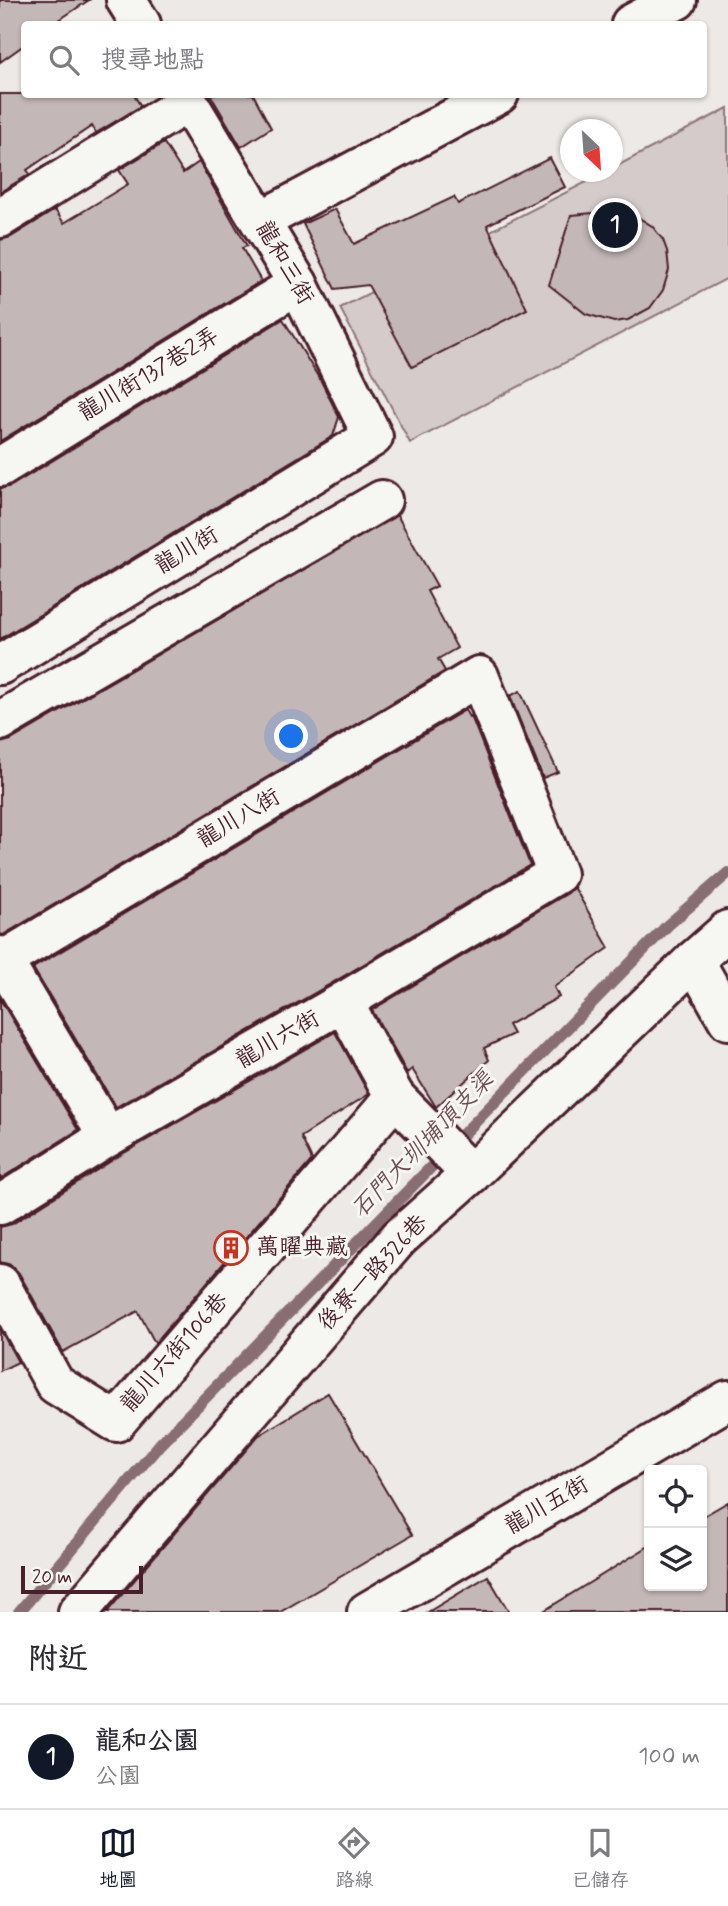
<!DOCTYPE html>
<html lang="zh-TW">
<head>
<meta charset="utf-8">
<style>
  :root { --surface:#fff; --page:#f7f7f7; --text:#2b2b33; --muted:#7c7c81; --line:#e1e1e2; --accent:#111827 }
  body { margin:0; font-family:Mynerve,"LXGW WenKai TC",sans-serif; background:var(--page); color:var(--text) }
  .controls { position:absolute; right:21px; bottom:21px; display:grid; overflow:hidden; border-radius:7px; box-shadow:0 2px 5px #0004 }
  .controls button { width:63px; height:63px; display:grid; place-items:center; padding:0; border:0; border-bottom:2px solid var(--line); background:var(--surface); color:var(--text); font:35px sans-serif }
  .compass { position:absolute; left:560px; top:119px; width:63px; height:63px; border-radius:50%; background:var(--surface); box-shadow:0 2px 5px #0004; rotate:155deg }
  .scale { position:absolute; left:21px; bottom:18px; width:122px; box-sizing:border-box; padding-left:7px; border:4px solid #4a1f2b; border-top:0; font-size:19px; line-height:24px; white-space:nowrap; color:#4a1f2b; -webkit-text-stroke:5px #f6f6f2; paint-order:stroke }
  .you { position:absolute; left:292px; top:737px; width:24px; height:24px; margin:-18px; border:5px solid #fff; border-radius:50%; background:#1a73e8; box-shadow:0 0 0 10px #1a73e833 }
  .badge { display:grid; place-items:center; width:46px; height:46px; border-radius:50%; background:var(--accent); color:#fff; font-size:23px; font-weight:700 }
  .pin { position:absolute; translate:-50% -50%; border:4px solid #fff; box-shadow:0 2px 7px #0006 }
  .list { margin:0; padding:0; list-style:none }
  h2 { display:flex; justify-content:space-between; align-items:center; height:91px; margin:0; padding:0 28px; font-size:30px }
  h2 small { font-size:23px; font-weight:400; color:var(--muted) }
  .list li { display:grid; grid-template-columns:46px 1fr auto; gap:21px; align-items:center; box-sizing:border-box; height:105px; padding:0 28px; border-top:2px solid var(--line) }
  .list b { display:block; font-size:26px; white-space:nowrap }
  .list p { margin:0; font-size:23px; white-space:nowrap; color:var(--muted) }
  .list em { font-size:23px; font-style:normal; color:var(--muted) }
  .icon { flex:none; width:38px; height:38px; fill:none; stroke:currentColor; stroke-width:2; stroke-linecap:round; stroke-linejoin:round }
  .map { position:relative; flex:none; width:728px; height:1612px; overflow:hidden }
  .search { position:absolute; background:var(--surface); box-shadow:0 2px 5px #0004; left:21px; right:21px; top:21px; height:77px; display:flex; align-items:center; gap:18px; box-sizing:border-box; padding:0 24px; border-radius:7px; color:var(--muted); font-size:26px }
  .sheet { height:196px; background:var(--surface) }
  nav { display:flex; justify-content:space-around; align-items:center; box-sizing:border-box; height:98px; border-top:2px solid var(--line); background:var(--surface); font-size:19px; color:var(--muted) }
  nav a { display:grid; justify-items:center; gap:4px }
  nav .on { color:var(--accent) }
  .map>svg:first-child { display:block }
  .green { fill:#d4cbca; stroke:#8f757a; stroke-width:2 }
  .lines { fill:none; stroke-linecap:round; stroke-linejoin:round }
  .stream { stroke:#886e73; stroke-width:12 }
  .building { fill:#c4b7b7; stroke:#4a1f2b; stroke-width:2 }
  .minor-casing { stroke:#4a1f2b; stroke-width:44 }
  .minor { stroke:#f6f6f2; stroke-width:38 }
  .labels { text-anchor:middle; dominant-baseline:central; stroke-width:6; stroke-linejoin:round; paint-order:stroke }
  .street-label { font-size:23px; fill:#4a1f2b; stroke:#f6f6f2 }
  .poi-label { font-size:23px; fill:#4a1f2b; stroke:#f6f6f2; text-anchor:start }
  .water-label { font-size:24px; font-style:italic; fill:#6e4d55; stroke:#f6f6f2 }
</style>
</head>
<body>
<div class="map">
<svg width="728" height="1612" viewBox="0 0 728 1612">
  <rect width="100%" height="100%" fill="#ece9e6"/>
  <filter id="ink" filterUnits="userSpaceOnUse"><feTurbulence type="fractalNoise" baseFrequency=".0143" numOctaves="2"/><feDisplacementMap in="SourceGraphic" scale="14" xChannelSelector="R" yChannelSelector="G"/><feConvolveMatrix kernelMatrix="1 2 1 2 8 2 1 2 1" color-interpolation-filters="sRGB"/></filter>
  <g filter="url(#ink)">
    <!-- green -->
    <path class="green" d="M 728,108 L 728,278 L 410,443 L 340,308 L 606,172 L 612,172 L 613,168 Z"/>
    <g class="lines">
      <!-- stream -->
      <path class="stream" d="M 19,1612 L 160,1444 L 668,925 L 728,873"/>
    </g>
    <!-- building -->
    <g class="building">
      <path d="M 0,0 L 89,0 L 53,24 L 24,24 L 24,45 L 0,62 Z"/>
      <path d="M 0,94 L 140,94 L 135,97 L 141,106 L 96,133 L 92,126 L 27,170 L 30,174 L 0,192 Z"/>
      <path d="M 210,94 L 253,94 L 271,128 L 241,147 Z"/>
      <path d="M 164,143 L 183,173 L 199,162 L 247,246 L 242,248 L 261,281 L 0,441 L 0,240 L 11,237 L 55,210 L 64,223 L 128,184 L 119,170 Z"/>
      <path d="M 550,158 L 565,187 L 487,225 L 527,309 L 412,367 L 368,285 L 335,289 L 303,224 L 335,209 L 354,244 L 454,197 L 458,204 Z"/>
      <path d="M 617,211 L 631,213 L 652,226 L 663,240 L 667,251 L 669,270 L 663,290 L 650,308 L 628,320 L 614,322 L 586,314 L 549,285 L 571,215 Z"/>
      <path d="M 283,319 L 322,383 L 339,417 L 333,436 L 0,639 L 0,489 L 11,486 Z"/>
      <path d="M 397,515 L 437,586 L 427,591 L 457,648 L 438,659 L 445,671 L 3,935 L 0,934 L 0,743 L 11,740 Z"/>
      <path d="M 520,691 L 558,772 L 543,778 L 510,696 Z"/>
      <path d="M 465,710 L 469,717 L 471,716 L 530,865 L 332,983 L 116,1107 L 33,968 Z"/>
      <path d="M 574,887 L 609,948 L 554,987 L 559,997 L 508,1025 L 513,1034 L 484,1048 L 489,1060 L 436,1107 L 412,1069 L 407,1073 L 372,1010 L 568,893 Z"/>
      <path d="M 0,999 L 78,1130 L 0,1179 Z"/>
      <path d="M 335,1032 L 369,1094 L 301,1137 L 312,1160 L 155,1343 L 138,1311 L 63,1352 L 19,1273 L 11,1265 L 0,1262 L 0,1227 L 12,1224 L 119,1156 Z"/>
      <path d="M 0,1329 L 18,1362 L 0,1371 Z"/>
      <path d="M 328,1393 L 412,1535 L 280,1612 L 107,1612 L 258,1436 Z"/>
      <path d="M 728,1502 L 728,1612 L 542,1612 L 649,1546 L 649,1586 L 702,1586 L 702,1517 Z"/>
      <path d="M 488,1576 L 509,1612 L 428,1612 Z"/>
    </g>
    <g class="lines">
      <!-- minor casing -->
      <g class="minor-casing">
        <g id="minor">
          <path d="M 126,0 L 141,24"/>
          <path d="M 631,24 L 677,0"/>
          <path d="M 0,218 L 188,102"/>
          <path d="M 260,221 L 499,94"/>
          <path d="M 0,467 L 298,284"/>
          <path d="M 0,665 L 373,437 L 298,284 L 183,94"/>
          <path d="M 0,721 L 382,500"/>
          <path d="M 0,956 L 108,1137"/>
          <path d="M 694,960 L 728,1020"/>
          <path d="M 0,962 L 479,676 L 557,874 L 343,1002 L 108,1137 L 0,1205"/>
          <path d="M 395,1097 L 471,1174"/>
          <path d="M 0,1284 L 55,1384 L 116,1422 L 395,1097 L 343,1002"/>
          <path d="M 78,1612 L 399,1238 L 471,1174 L 694,960 L 728,930"/>
          <path d="M 367,1612 L 728,1400"/>
        </g>
      </g>
      <!-- minor -->
      <use href="#minor" class="minor"/>
    </g>
  </g>
  <!-- icons -->
  <defs>
    <g id="building-ring" transform="scale(1.75)"><circle r="9.5" fill="#f6f6f2" stroke="#c8321e" stroke-width="1.5"/><path d="M-4-6H4V6H1V3H-1V6H-4ZM-2.5-4.3h1.7v1.8h-1.7ZM.8-4.3h1.7v1.8H.8ZM-2.5-1h1.7V.8h-1.7ZM.8-1h1.7V.8H.8Z" fill="#c8321e"/></g>
  </defs>
  <g fill-rule="evenodd">
    <use href="#building-ring" x="231" y="1248"/>
  </g>
  <g class="labels">
    <!-- street labels -->
    <g class="street-label">
      <text transform="translate(284 263) rotate(60)">龍和三街</text>
      <text transform="translate(149 375) rotate(-31)">龍川街137巷2弄</text>
      <text transform="translate(187 551) rotate(-31)">龍川街</text>
      <text transform="translate(239 819) rotate(-31)">龍川八街</text>
      <text transform="translate(278 1040) rotate(-30)">龍川六街</text>
      <text transform="translate(373 1273) rotate(-47)">後寮一路326巷</text>
      <text transform="translate(175 1353) rotate(-49)">龍川六街106巷</text>
      <text transform="translate(547 1506) rotate(-30)">龍川五街</text>
    </g>
    <!-- poi labels -->
    <g class="poi-label">
      <text x="256" y="1248">萬曜典藏</text>
    </g>
    <!-- water labels -->
    <g class="water-label">
      <text transform="translate(423 1145) rotate(-46)">石門大圳埔頂支渠</text>
    </g>
  </g>
</svg>
<div class="controls">
<button><svg class="icon" aria-label="locate" viewBox="0 0 24 24"><circle cx="12" cy="12" r="6"/><path d="M12 2v4M12 18v4M2 12h4M18 12h4"/></svg></button>
<button><svg class="icon" aria-label="layers" viewBox="0 0 24 24"><path d="M12 4l9 5-9 5-9-5zM3 14l9 5 9-5"/></svg></button>
</div>
<svg class="compass" viewBox="-18 -18 36 36"><path d="M0-13l5 13h-10z" fill="#e53935"/><path d="M0 13l5-13h-10z" fill="#7c7c81"/></svg>
<div class="scale">20 m</div>
<div class="you"></div>
<div class="pin badge" style="left:615px;top:225px">1</div>
<div class="search"><svg class="icon" aria-label="search" viewBox="0 0 24 24"><circle cx="10" cy="10" r="6"/><path d="M15 15l6 6"/></svg>搜尋地點</div>
</div>
<section class="sheet">
<h2>附近<small></small></h2>
<ul class="list">
<li><span class="badge">1</span><div><b>龍和公園</b><p>公園</p></div><em>100 m</em></li>
</ul>
</section>
<nav>
<a class="on"><svg class="icon" aria-label="map" viewBox="0 0 24 24"><path d="M3 6l6-2 6 2 6-2v14l-6 2-6-2-6 2zM9 4v14M15 6v14"/></svg>地圖</a>
<a><svg class="icon" aria-label="directions" viewBox="0 0 24 24"><path d="M12 3l9 9-9 9-9-9zM9 14v-3h6M13 9l2 2-2 2"/></svg>路線</a>
<a><svg class="icon" aria-label="saved" viewBox="0 0 24 24"><path d="M7 4h10v16l-5-4-5 4z"/></svg>已儲存</a>
</nav>
</body>
</html>
